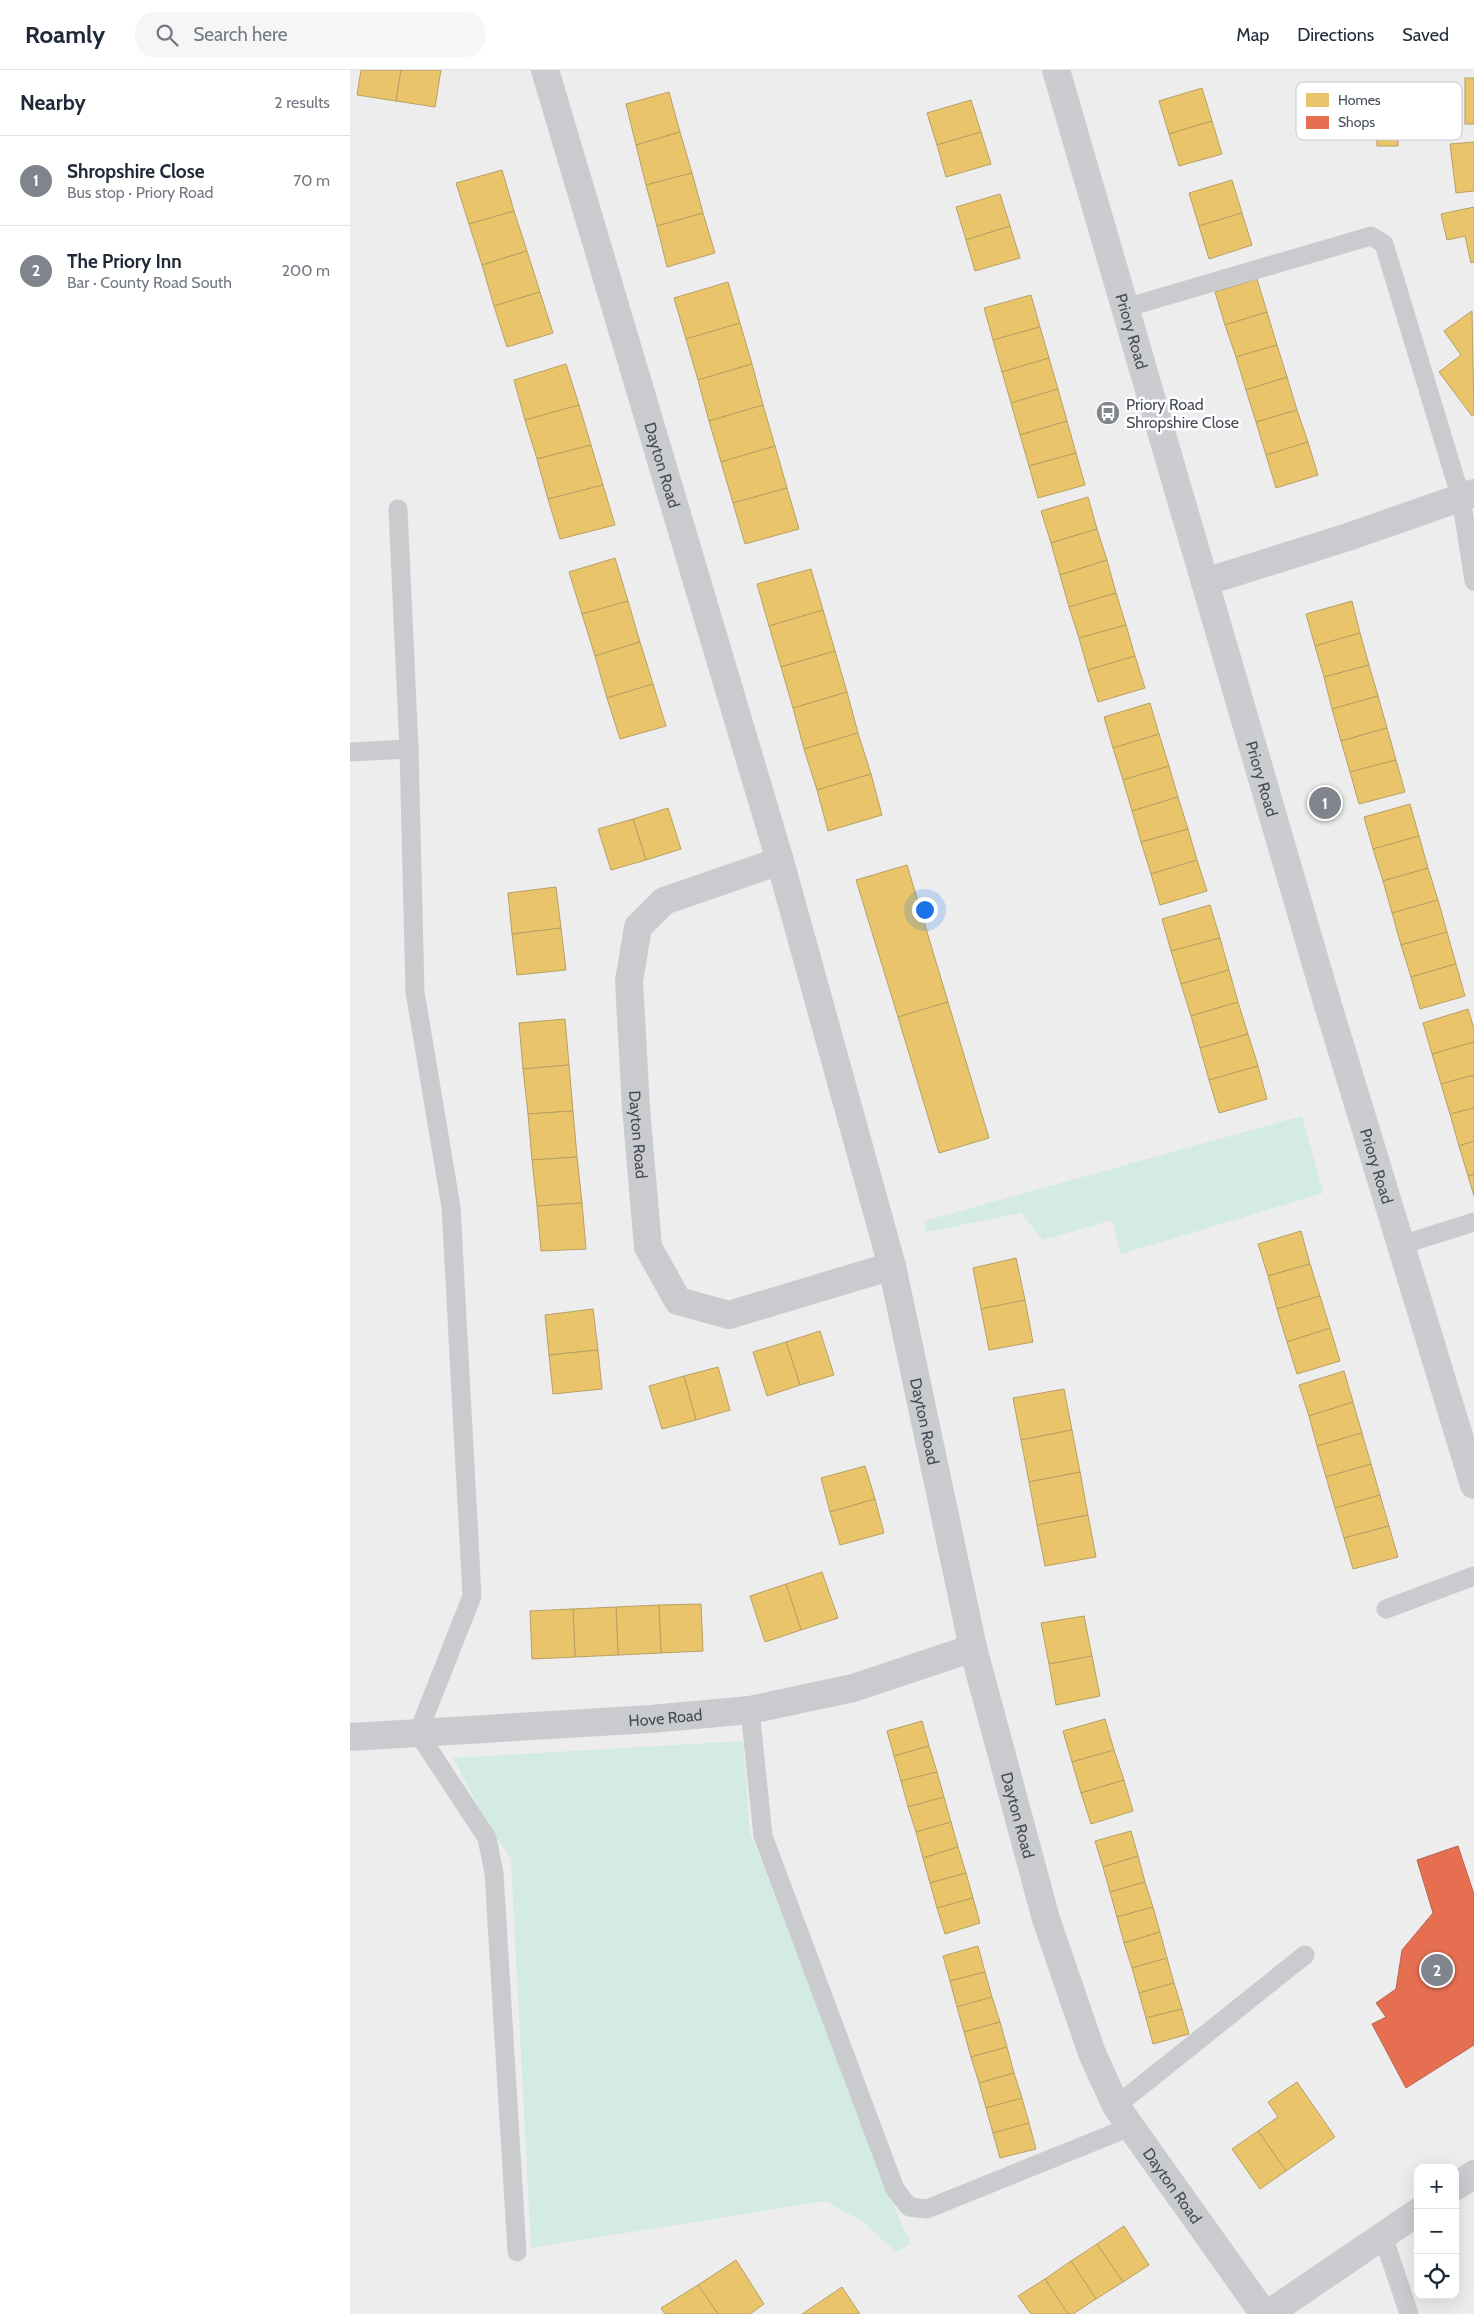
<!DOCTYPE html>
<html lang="en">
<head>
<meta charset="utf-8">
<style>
  :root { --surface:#fff; --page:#f6f6f7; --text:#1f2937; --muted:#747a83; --line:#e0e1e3; --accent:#80848c }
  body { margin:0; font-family:Cabin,sans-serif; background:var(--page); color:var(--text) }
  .controls { position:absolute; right:15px; bottom:15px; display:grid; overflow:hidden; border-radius:10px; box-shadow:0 5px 20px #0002 }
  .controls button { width:45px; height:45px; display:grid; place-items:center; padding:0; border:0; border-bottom:1px solid var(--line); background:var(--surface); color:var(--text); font:25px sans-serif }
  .you { position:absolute; left:574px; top:839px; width:18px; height:18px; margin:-12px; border:4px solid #fff; border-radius:50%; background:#1a73e8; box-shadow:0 0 0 8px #1a73e833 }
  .badge { display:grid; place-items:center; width:32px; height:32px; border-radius:50%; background:var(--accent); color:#fff; font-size:16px; font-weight:700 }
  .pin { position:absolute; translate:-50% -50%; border:2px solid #fff; box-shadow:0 1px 5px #0006 }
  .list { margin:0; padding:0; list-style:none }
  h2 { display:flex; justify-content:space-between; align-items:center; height:65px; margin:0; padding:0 20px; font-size:21px }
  h2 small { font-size:16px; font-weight:400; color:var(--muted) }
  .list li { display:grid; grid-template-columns:32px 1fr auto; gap:15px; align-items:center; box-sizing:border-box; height:90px; padding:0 20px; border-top:1px solid var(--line) }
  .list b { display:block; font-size:19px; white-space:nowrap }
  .list p { margin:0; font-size:16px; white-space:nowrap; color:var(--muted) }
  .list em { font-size:16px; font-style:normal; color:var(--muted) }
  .icon { flex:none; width:28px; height:28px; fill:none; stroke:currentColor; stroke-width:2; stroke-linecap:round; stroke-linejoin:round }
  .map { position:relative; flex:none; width:1124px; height:2244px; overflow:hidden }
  header { display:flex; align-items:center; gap:30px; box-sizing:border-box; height:70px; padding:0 25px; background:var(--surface); border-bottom:1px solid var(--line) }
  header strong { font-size:24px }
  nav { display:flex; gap:28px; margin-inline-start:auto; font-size:18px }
  .search { width:350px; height:45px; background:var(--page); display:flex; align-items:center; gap:12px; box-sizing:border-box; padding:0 18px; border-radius:20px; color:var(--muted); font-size:19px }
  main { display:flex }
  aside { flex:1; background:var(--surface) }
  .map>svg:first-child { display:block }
  .green { fill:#d3ebe0 }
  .homes { fill:#e9c46a; stroke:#b8a064 }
  .shops { fill:#e76f51; stroke:#b76453 }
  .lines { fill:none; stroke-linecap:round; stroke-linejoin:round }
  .lane { stroke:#c9cbce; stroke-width:19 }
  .street { stroke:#c9cbce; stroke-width:28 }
  .secondary { stroke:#cacccf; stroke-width:28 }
  .labels { text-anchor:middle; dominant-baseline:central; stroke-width:5; stroke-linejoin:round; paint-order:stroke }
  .street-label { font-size:16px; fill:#464c57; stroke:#fff }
  .poi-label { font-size:16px; fill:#464c57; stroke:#fff; text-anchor:start }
  .key { fill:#fff; stroke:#c8c9cd; stroke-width:1 }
  .key-label { font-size:14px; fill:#464c57 }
</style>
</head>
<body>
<header>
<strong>Roamly</strong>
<div class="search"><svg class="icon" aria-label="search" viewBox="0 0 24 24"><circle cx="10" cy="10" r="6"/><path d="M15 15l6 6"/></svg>Search here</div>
<nav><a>Map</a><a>Directions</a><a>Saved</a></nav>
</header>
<main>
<aside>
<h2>Nearby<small>2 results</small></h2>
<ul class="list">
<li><span class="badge">1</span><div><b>Shropshire Close</b><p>Bus stop · Priory Road</p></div><em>70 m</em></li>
<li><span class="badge">2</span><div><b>The Priory Inn</b><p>Bar · County Road South</p></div><em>200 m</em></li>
</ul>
</aside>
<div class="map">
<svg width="1124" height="2244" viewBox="0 0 1124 2244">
  <rect width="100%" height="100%" fill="#ededed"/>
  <!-- green -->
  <g class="green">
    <path d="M 952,1046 L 973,1123 L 771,1184 L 762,1150 L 693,1170 L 671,1143 L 576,1162 L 574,1151 Z"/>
    <path d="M 393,1671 L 400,1762 L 552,2155 L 561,2173 L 546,2182 L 512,2151 L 475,2131 L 181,2178 L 161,1789 L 139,1756 L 103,1688 Z"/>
  </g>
  <!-- homes -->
  <g class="homes">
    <path d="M 11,0 L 51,0 L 46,31 L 7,25 Z"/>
    <path d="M 51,0 L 91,0 L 85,37 L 46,31 Z"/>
    <rect x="1115" y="8" width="9" height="46"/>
    <path d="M 852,18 L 862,51 L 819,64 L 809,31 Z"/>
    <path d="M 319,22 L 330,62 L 286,75 L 276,34 Z"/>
    <path d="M 621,30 L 631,62 L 587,75 L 577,43 Z"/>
    <path d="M 1048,43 L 1048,76 L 1027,76 L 1026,44 Z"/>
    <path d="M 862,51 L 872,84 L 829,96 L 819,64 Z"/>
    <path d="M 330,62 L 342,103 L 296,115 L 286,75 Z"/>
    <path d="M 631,62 L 641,94 L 596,107 L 587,75 Z"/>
    <path d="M 1124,72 L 1124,121 L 1106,123 L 1100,74 Z"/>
    <path d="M 152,100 L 164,141 L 119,154 L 106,113 Z"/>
    <path d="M 342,103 L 353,143 L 307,156 L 296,115 Z"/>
    <path d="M 882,110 L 892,143 L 849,156 L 839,123 Z"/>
    <path d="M 650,124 L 660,156 L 616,170 L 606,137 Z"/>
    <path d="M 1124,137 L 1124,192 L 1121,193 L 1115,166 L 1097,170 L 1091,144 Z"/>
    <path d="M 164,141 L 177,181 L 132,195 L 119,154 Z"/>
    <path d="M 353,143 L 365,183 L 317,197 L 307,156 Z"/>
    <path d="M 892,143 L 902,175 L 859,189 L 849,156 Z"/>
    <path d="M 660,156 L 670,188 L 625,201 L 616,170 Z"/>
    <path d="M 177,181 L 190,222 L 144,236 L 132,195 Z"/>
    <path d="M 907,209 L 917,242 L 875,255 L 865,222 Z"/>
    <path d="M 378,212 L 390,253 L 336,269 L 324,228 Z"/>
    <path d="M 190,222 L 203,263 L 157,277 L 144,236 Z"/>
    <path d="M 681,225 L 690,257 L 643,270 L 634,238 Z"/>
    <path d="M 1122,241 L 1124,344 L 1122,346 L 1089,302 L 1111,285 L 1094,261 Z"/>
    <path d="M 917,242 L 927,275 L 886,287 L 875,255 Z"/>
    <path d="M 390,253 L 402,294 L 348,310 L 336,269 Z"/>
    <path d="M 690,257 L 699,288 L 652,302 L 643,270 Z"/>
    <path d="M 927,275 L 937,307 L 896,320 L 886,287 Z"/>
    <path d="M 699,288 L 708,319 L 661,333 L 652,302 Z"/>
    <path d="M 216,294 L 229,335 L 175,350 L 164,310 Z"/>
    <path d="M 402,294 L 413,335 L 359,351 L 348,310 Z"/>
    <path d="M 937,307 L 947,340 L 906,352 L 896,320 Z"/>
    <path d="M 708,319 L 717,351 L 670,365 L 661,333 Z"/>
    <path d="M 229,335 L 241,375 L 187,389 L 175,350 Z"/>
    <path d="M 413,335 L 425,376 L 371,392 L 359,351 Z"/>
    <path d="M 947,340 L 958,372 L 916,385 L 906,352 Z"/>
    <path d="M 717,351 L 726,383 L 679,396 L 670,365 Z"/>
    <path d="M 958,372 L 968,405 L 926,418 L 916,385 Z"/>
    <path d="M 241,375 L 253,415 L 198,429 L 187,389 Z"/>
    <path d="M 425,376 L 437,418 L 383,433 L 371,392 Z"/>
    <path d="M 726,383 L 735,415 L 688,428 L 679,396 Z"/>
    <path d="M 253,415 L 265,455 L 210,469 L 198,429 Z"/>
    <path d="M 437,418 L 449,459 L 395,474 L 383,433 Z"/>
    <path d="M 738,427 L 747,459 L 701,473 L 691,441 Z"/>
    <path d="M 747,459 L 757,490 L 710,505 L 701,473 Z"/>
    <path d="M 265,488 L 278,531 L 232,544 L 219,502 Z"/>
    <path d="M 757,490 L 766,523 L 719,537 L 710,505 Z"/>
    <path d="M 461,499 L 473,540 L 419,556 L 407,514 Z"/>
    <path d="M 766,523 L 776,555 L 729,568 L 719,537 Z"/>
    <path d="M 278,531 L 290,572 L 245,586 L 232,544 Z"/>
    <path d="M 1002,531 L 1010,563 L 965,576 L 956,544 Z"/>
    <path d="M 473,540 L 485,581 L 431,597 L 419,556 Z"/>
    <path d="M 776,555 L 785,586 L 738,600 L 729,568 Z"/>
    <path d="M 1010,563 L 1019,595 L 974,607 L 965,576 Z"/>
    <path d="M 290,572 L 303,614 L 257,628 L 245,586 Z"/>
    <path d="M 485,581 L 497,622 L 443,638 L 431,597 Z"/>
    <path d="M 785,586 L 795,618 L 748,632 L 738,600 Z"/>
    <path d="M 1019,595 L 1028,626 L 982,639 L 974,607 Z"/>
    <path d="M 303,614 L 316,656 L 270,669 L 257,628 Z"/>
    <path d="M 497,622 L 508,663 L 454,679 L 443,638 Z"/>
    <path d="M 1028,626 L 1037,658 L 991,671 L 982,639 Z"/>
    <path d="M 800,633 L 809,664 L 763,678 L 754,647 Z"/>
    <path d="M 1037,658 L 1046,690 L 1000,702 L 991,671 Z"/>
    <path d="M 508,663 L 521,704 L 467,720 L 454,679 Z"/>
    <path d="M 809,664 L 819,696 L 773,710 L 763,678 Z"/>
    <path d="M 1046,690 L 1055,722 L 1009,734 L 1000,702 Z"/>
    <path d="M 819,696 L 828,727 L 782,741 L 773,710 Z"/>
    <path d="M 521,704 L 532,745 L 478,761 L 467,720 Z"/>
    <path d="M 828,727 L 838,759 L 791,772 L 782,741 Z"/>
    <path d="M 1060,734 L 1069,766 L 1023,779 L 1014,747 Z"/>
    <path d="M 318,738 L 331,779 L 296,790 L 283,749 Z"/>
    <path d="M 283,749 L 296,790 L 261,800 L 248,759 Z"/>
    <path d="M 838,759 L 847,790 L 801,804 L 791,772 Z"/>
    <path d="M 1069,766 L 1078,798 L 1033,811 L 1023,779 Z"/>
    <path d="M 847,790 L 857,821 L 810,835 L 801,804 Z"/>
    <path d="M 557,795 L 598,932 L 548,947 L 506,810 Z"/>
    <path d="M 1078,798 L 1088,830 L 1042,843 L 1033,811 Z"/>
    <path d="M 206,817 L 211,858 L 162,864 L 158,823 Z"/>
    <path d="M 1088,830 L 1097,862 L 1051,875 L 1042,843 Z"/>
    <path d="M 860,835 L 870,868 L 821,881 L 812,849 Z"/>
    <path d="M 211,858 L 216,900 L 167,905 L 162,864 Z"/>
    <path d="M 1097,862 L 1106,894 L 1061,907 L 1051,875 Z"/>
    <path d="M 870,868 L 879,900 L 831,914 L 821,881 Z"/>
    <path d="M 1106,894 L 1115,926 L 1070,939 L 1061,907 Z"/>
    <path d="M 879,900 L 888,932 L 841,946 L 831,914 Z"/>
    <path d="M 598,932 L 639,1068 L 589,1083 L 548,947 Z"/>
    <path d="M 888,932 L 898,964 L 850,978 L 841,946 Z"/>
    <path d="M 1118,939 L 1124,959 L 1124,972 L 1082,984 L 1073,953 Z"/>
    <path d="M 215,949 L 219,995 L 173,999 L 169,953 Z"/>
    <path d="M 898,964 L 908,996 L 859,1010 L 850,978 Z"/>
    <path d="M 1124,972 L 1124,1005 L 1091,1014 L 1082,984 Z"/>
    <path d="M 219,995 L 223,1041 L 178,1044 L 173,999 Z"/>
    <path d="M 908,996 L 917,1029 L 869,1043 L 859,1010 Z"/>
    <path d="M 1124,1005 L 1124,1038 L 1100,1044 L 1091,1014 Z"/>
    <path d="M 1124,1038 L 1124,1071 L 1109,1076 L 1100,1044 Z"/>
    <path d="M 223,1041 L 227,1087 L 182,1090 L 178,1044 Z"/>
    <path d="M 1124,1071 L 1124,1104 L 1118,1106 L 1109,1076 Z"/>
    <path d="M 227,1087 L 232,1133 L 187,1136 L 182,1090 Z"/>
    <path d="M 1124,1104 L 1124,1126 L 1118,1106 Z"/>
    <path d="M 232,1133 L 236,1179 L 191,1181 L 187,1136 Z"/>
    <path d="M 951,1161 L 960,1194 L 918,1206 L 908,1174 Z"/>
    <path d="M 666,1188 L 675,1230 L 631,1239 L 623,1198 Z"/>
    <path d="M 960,1194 L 970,1226 L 927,1239 L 918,1206 Z"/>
    <path d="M 970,1226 L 980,1258 L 937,1272 L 927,1239 Z"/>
    <path d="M 675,1230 L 683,1272 L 639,1280 L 631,1239 Z"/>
    <path d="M 243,1239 L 248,1280 L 199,1285 L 195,1245 Z"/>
    <path d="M 980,1258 L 990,1291 L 947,1304 L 937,1272 Z"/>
    <path d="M 470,1261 L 484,1305 L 450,1315 L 436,1272 Z"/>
    <path d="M 436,1272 L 450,1315 L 417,1326 L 403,1282 Z"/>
    <path d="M 248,1280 L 252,1319 L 203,1324 L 199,1285 Z"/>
    <path d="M 368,1297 L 380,1340 L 346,1350 L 334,1306 Z"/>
    <path d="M 994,1301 L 1003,1332 L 959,1346 L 949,1315 Z"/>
    <path d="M 334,1306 L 346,1350 L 312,1359 L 299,1316 Z"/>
    <path d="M 714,1319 L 722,1360 L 671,1370 L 663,1328 Z"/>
    <path d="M 1003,1332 L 1012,1363 L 967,1376 L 959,1346 Z"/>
    <path d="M 722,1360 L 730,1402 L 679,1412 L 671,1370 Z"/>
    <path d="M 1012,1363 L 1021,1394 L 976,1407 L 967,1376 Z"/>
    <path d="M 1021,1394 L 1030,1425 L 985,1438 L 976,1407 Z"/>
    <path d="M 515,1396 L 525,1429 L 480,1442 L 471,1408 Z"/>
    <path d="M 730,1402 L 738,1445 L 687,1455 L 679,1412 Z"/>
    <path d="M 1030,1425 L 1039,1456 L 994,1468 L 985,1438 Z"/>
    <path d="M 525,1429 L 534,1463 L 490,1475 L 480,1442 Z"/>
    <path d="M 738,1445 L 746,1487 L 695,1496 L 687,1455 Z"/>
    <path d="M 1039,1456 L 1048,1487 L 1003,1499 L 994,1468 Z"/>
    <path d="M 472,1502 L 488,1548 L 451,1560 L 436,1514 Z"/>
    <path d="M 436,1514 L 451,1560 L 415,1572 L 400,1526 Z"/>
    <path d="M 351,1534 L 353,1581 L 311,1583 L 309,1535 Z"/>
    <path d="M 309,1535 L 311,1583 L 268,1585 L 266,1537 Z"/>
    <path d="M 266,1537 L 268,1585 L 225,1587 L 223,1539 Z"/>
    <path d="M 223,1539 L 225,1587 L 182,1589 L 180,1541 Z"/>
    <path d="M 734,1546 L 742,1586 L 699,1594 L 691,1553 Z"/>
    <path d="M 742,1586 L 750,1626 L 706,1635 L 699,1594 Z"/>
    <path d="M 755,1649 L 764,1680 L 722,1692 L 713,1661 Z"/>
    <path d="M 572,1651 L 579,1676 L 544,1686 L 537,1661 Z"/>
    <path d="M 579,1676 L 587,1702 L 551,1711 L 544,1686 Z"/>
    <path d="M 764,1680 L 774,1710 L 731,1723 L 722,1692 Z"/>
    <path d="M 587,1702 L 594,1727 L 558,1737 L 551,1711 Z"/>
    <path d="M 774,1710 L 783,1741 L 741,1754 L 731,1723 Z"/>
    <path d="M 594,1727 L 601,1752 L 566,1762 L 558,1737 Z"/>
    <path d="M 601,1752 L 608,1777 L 573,1788 L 566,1762 Z"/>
    <path d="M 781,1761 L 788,1786 L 753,1797 L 745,1771 Z"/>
    <path d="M 608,1777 L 616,1803 L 580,1813 L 573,1788 Z"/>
    <path d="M 788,1786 L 795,1812 L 760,1822 L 753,1797 Z"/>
    <path d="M 616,1803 L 623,1828 L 587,1838 L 580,1813 Z"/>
    <path d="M 795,1812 L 803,1837 L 767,1847 L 760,1822 Z"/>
    <path d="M 623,1828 L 630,1853 L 595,1864 L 587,1838 Z"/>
    <path d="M 803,1837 L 810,1862 L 774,1873 L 767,1847 Z"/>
    <path d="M 810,1862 L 817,1888 L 782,1898 L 774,1873 Z"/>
    <path d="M 628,1876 L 635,1902 L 600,1911 L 593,1886 Z"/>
    <path d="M 817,1888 L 824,1913 L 789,1923 L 782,1898 Z"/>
    <path d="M 635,1902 L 642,1927 L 607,1937 L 600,1911 Z"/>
    <path d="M 824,1913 L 832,1939 L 796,1948 L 789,1923 Z"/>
    <path d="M 642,1927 L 650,1952 L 614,1962 L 607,1937 Z"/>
    <path d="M 832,1939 L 839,1964 L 803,1974 L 796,1948 Z"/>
    <path d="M 650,1952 L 657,1977 L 621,1987 L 614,1962 Z"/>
    <path d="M 657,1977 L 664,2003 L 629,2013 L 621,1987 Z"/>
    <path d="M 664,2003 L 672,2028 L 636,2038 L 629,2013 Z"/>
    <path d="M 947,2012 L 985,2067 L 936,2101 L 908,2061 L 928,2047 L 918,2032 Z"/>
    <path d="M 672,2028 L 679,2053 L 643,2063 L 636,2038 Z"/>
    <path d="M 679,2053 L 686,2079 L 650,2088 L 643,2063 Z"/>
    <path d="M 908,2061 L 936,2101 L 910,2119 L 882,2079 Z"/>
    <path d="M 774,2156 L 799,2195 L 773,2212 L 747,2174 Z"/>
    <path d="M 747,2174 L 773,2212 L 746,2229 L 721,2191 Z"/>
    <path d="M 386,2190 L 414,2234 L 400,2244 L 368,2244 L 348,2215 Z"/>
    <path d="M 721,2191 L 746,2229 L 723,2244 L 718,2244 L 695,2209 Z"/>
    <path d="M 695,2209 L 718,2244 L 681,2244 L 668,2226 Z"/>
    <path d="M 348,2215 L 368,2244 L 315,2244 L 311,2238 Z"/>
    <path d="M 492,2217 L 510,2244 L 452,2244 Z"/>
  </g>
  <!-- shops -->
  <path class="shops" d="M 1108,1776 L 1124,1824 L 1124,1975 L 1056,2018 L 1022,1954 L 1036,1947 L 1026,1933 L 1046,1919 L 1052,1880 L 1083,1843 L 1067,1790 Z"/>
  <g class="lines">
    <!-- lane -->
    <g class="lane">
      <path d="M 775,238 L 1021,166 L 1034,174 L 1111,428 L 1124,511"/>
      <path d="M 48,439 L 59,679 L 65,922 L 101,1137 L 122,1526 L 68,1663 L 137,1768 L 144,1803 L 167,2182"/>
      <path d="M 0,682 L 59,679"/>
      <path d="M 1051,1175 L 1124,1152"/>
      <path d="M 1036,1539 L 1124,1506"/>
      <path d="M 400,1640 L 413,1766 L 545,2119 L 559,2137 L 577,2139 L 780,2057"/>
      <path d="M 766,2036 L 955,1885"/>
      <path d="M 1033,2166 L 1059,2244"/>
    </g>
    <!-- street -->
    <g class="street">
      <path id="s1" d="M 195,0 L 430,791 L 542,1196 L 623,1578 L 696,1849 L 742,1983 L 766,2036 L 914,2244"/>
      <path d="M 855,512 L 998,467 L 1124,423"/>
      <path id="s2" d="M 430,791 L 314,831 L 288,857 L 279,911 L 286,1038 L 298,1177 L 328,1231 L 379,1245 L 542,1196"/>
      <path id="s3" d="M 0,1667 L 301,1649 L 400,1640 L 503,1618 L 623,1578"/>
    </g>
    <!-- secondary -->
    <g class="secondary">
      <path id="s4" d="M 706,0 L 977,932 L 1124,1415"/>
      <path d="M 1105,2117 L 1124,2104"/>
      <path d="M 918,2244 L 1068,2142"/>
    </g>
  </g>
  <!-- icons -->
  <defs>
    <g id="bus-disc" transform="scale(1.25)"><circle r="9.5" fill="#80848c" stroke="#fff"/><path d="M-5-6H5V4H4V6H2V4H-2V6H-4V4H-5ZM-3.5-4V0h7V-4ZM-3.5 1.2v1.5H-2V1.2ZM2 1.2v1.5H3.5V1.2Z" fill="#fff"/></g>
  </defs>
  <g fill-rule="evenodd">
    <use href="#bus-disc" x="758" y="343"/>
  </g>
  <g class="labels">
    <!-- street labels -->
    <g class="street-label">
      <text stroke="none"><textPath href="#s4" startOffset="272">Priory Road</textPath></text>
      <text stroke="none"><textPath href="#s1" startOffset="412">Dayton Road</textPath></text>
      <text stroke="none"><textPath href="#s4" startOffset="738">Priory Road</textPath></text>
      <text stroke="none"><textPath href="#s2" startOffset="368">Dayton Road</textPath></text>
      <text stroke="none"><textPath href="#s4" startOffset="1142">Priory Road</textPath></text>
      <text stroke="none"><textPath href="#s1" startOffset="1404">Dayton Road</textPath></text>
      <text stroke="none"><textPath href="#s3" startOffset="316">Hove Road</textPath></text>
      <text stroke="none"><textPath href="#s1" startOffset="1809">Dayton Road</textPath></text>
      <text stroke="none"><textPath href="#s1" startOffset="2214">Dayton Road</textPath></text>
    </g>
    <!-- poi labels -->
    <g class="poi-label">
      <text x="776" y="334">Priory Road<tspan x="776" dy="18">Shropshire Close</tspan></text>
    </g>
  </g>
  <!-- legend -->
  <rect x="946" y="12" width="166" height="58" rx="8" class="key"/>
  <rect x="956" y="23" width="23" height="14" fill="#e9c46a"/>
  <rect x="956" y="46" width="23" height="13" fill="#e76f51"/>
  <g class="key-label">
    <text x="988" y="35">Homes</text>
    <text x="988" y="57">Shops</text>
  </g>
</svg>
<div class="controls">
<button>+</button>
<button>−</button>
<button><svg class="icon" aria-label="locate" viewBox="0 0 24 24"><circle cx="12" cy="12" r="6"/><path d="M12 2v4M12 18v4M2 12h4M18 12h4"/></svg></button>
</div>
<div class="you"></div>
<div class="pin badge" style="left:975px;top:733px">1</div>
<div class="pin badge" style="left:1087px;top:1900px">2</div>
</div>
</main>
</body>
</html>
